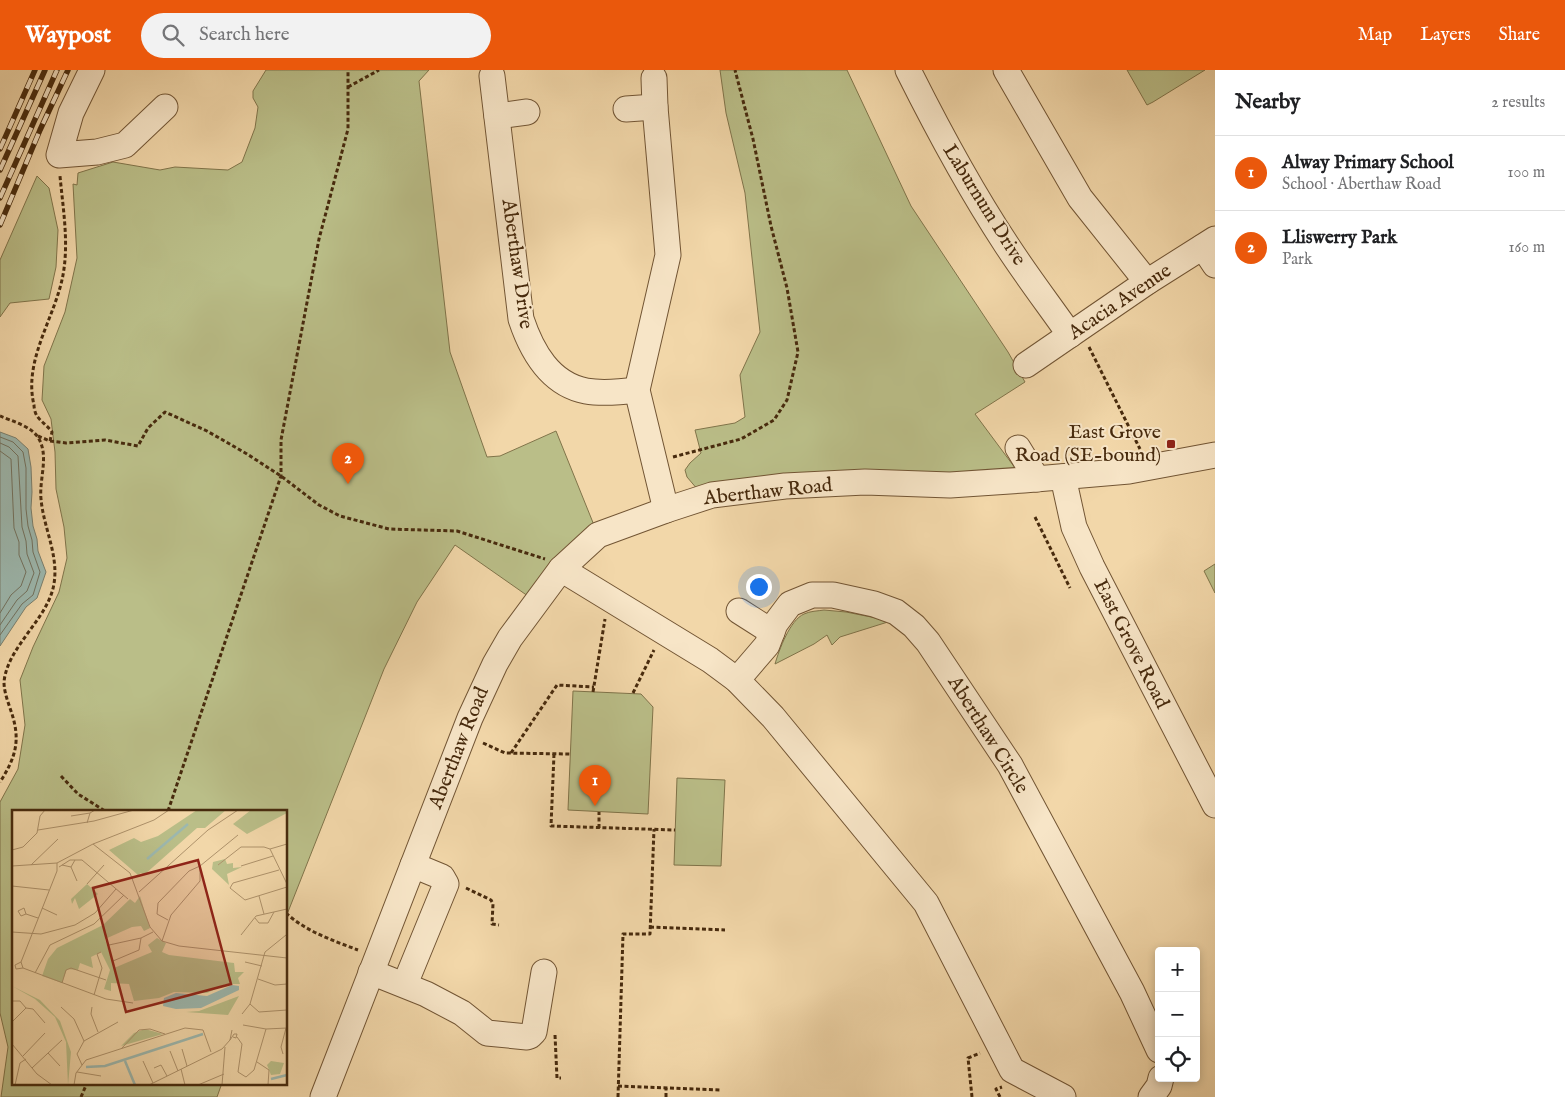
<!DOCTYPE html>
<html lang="en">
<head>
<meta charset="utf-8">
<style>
  :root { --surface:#fff; --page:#f2f2f2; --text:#202124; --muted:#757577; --line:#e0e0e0; --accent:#ea580c }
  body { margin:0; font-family:"IM FELL English",serif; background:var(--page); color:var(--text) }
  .controls { position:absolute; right:15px; bottom:15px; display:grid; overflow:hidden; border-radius:5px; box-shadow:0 2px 8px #0003 }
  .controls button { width:45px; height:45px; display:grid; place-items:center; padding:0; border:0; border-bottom:1px solid var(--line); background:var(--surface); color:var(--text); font:25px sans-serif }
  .you { position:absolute; left:758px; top:516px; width:18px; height:18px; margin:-12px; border:4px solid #fff; border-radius:50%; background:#1a73e8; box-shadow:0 0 0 8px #1a73e833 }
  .badge { display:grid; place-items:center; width:32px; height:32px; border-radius:50%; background:var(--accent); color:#fff; font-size:16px; font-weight:700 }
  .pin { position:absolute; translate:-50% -41px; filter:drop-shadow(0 1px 2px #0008) }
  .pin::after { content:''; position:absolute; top:26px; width:18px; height:15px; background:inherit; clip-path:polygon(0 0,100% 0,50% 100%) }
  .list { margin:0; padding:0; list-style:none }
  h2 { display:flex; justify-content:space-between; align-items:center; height:65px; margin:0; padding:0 20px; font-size:21px }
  h2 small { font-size:16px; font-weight:400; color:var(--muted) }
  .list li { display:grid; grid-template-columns:32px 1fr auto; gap:15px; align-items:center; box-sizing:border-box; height:75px; padding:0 20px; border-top:1px solid var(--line) }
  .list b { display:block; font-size:19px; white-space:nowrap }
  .list p { margin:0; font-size:16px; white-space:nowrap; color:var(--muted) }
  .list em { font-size:16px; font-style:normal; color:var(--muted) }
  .icon { flex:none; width:28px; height:28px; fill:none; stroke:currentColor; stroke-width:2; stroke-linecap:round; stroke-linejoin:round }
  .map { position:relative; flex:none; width:1215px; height:1027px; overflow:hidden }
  header { display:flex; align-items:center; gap:30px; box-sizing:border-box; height:70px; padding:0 25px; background:var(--accent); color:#fff }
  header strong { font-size:24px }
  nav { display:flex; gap:28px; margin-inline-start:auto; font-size:18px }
  .search { width:350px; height:45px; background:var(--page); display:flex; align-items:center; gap:12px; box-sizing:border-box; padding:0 18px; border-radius:28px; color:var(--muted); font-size:19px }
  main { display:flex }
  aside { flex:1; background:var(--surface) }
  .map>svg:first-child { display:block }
  .green { fill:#babe88; stroke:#80744a }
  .water { fill:#9cb8af; stroke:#7a7f6e }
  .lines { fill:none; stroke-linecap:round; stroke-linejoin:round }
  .shore { stroke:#72715e; stroke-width:1 }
  .minor-casing { stroke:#725534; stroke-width:27 }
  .path { stroke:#472a0d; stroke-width:3; stroke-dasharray:4 2.5; stroke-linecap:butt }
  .minor { stroke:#f7e5c7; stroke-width:25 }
  .rail-casing { stroke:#472a0d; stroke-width:5.5 }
  .rail { stroke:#f7e5c7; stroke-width:4; stroke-dasharray:11; stroke-linecap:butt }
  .poi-dot { fill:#8f2418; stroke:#f7e5c7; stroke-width:2 }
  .labels { text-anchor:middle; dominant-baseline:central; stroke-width:4; stroke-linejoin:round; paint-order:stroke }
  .street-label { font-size:20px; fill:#472a0d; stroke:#f7e5c7 }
  .poi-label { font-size:20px; fill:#472a0d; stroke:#f7e5c7; text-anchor:end }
  .inset-river { fill:none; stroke:#9cb8af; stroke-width:2.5 }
  .inset-road { fill:none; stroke:#ae926b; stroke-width:1 }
  .view { fill:#8f2418; fill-opacity:0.15; stroke:#8f2418; stroke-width:2.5 }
  .inset-edge { fill:none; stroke:#472a0d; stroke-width:2.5 }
</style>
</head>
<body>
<header>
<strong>Waypost</strong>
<div class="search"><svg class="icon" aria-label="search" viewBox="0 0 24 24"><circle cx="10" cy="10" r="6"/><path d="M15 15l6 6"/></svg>Search here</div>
<nav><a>Map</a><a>Layers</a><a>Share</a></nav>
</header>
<main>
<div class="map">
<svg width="1215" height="1027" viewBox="0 0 1215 1027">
  <rect width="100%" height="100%" fill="#f2d7a9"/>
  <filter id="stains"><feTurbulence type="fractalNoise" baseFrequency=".004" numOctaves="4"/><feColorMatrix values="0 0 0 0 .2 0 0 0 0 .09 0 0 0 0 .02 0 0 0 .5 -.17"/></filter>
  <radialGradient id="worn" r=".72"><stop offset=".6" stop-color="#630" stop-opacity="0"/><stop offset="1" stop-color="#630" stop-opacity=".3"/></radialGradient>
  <!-- green -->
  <g class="green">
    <path d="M 266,0 L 429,0 L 419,11 L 450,282 L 487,387 L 500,386 L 556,361 L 598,465 L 535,531 L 455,475 L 417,532 L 384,599 L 286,847 L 286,741 L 14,741 L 14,1013 L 222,1013 L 217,1027 L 1,1027 L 8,977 L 0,943 L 0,732 L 18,699 L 25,655 L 20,610 L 33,577 L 59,522 L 67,488 L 64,457 L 56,419 L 55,382 L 51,349 L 42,330 L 44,296 L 65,242 L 77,188 L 73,114 L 77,115 L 78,103 L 113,92 L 160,100 L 175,97 L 228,100 L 242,92 L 255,58 L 258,37 L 253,28 L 253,21 Z"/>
    <path d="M 720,0 L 847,0 L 911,136 L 1008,282 L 1025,312 L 975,344 L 1024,410 L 704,427 L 687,407 L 685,400 L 690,393 L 701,383 L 695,360 L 735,353 L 745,347 L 740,305 L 760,262 L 745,123 L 726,43 Z"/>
    <path d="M 1127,0 L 1205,0 L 1153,32 L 1147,35 Z"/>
    <path d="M 37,106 L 49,118 L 58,160 L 56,197 L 49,229 L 10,233 L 0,247 L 0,190 Z"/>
    <path d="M 1215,494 L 1215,523 L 1204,501 Z"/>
    <path d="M 824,540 L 846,542 L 891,551 L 840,567 L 832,575 L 827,565 L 814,574 L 775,594 C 779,580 790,550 804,544 C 810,541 818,541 824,540 Z"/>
    <path d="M 573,621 L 641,624 L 653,637 L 648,744 L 568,740 Z"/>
    <path d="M 677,708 L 725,710 L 721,796 L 674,795 Z"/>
  </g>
  <!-- water -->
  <path class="water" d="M 0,362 L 16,368 L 28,379 L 31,397 L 32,422 L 31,438 L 33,456 L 37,469 L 38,481 L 46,502 L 37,528 L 26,537 L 0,576 Z"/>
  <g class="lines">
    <!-- shore -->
    <g class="shore">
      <path d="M 0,367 L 13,372 L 23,382 L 26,398 L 26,439 L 28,456 L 32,470 L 33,482 L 40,502 L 33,525 L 22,534 L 0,565"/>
      <path d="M 0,373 L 9,377 L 18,386 L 22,457 L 26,471 L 27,484 L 34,503 L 27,521 L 17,530 L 0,555"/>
      <path d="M 0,381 L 11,389 L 14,458 L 19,472 L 19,485 L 26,502 L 21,516 L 11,525 L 0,543"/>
    </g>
    <!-- minor casing -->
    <g class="minor-casing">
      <g id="minor">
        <path d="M 92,0 L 71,43 L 59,85 L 97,82 L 125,75 L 165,37"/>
        <path d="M 908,0 C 938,60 969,118 1006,174 C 1026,205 1049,235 1070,265"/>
        <path d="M 1006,0 L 1080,128 L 1147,212"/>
        <path d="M 492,6 L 521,249 C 532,282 550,314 586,321 C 603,324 621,322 637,320"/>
        <path d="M 654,8 L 655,37 L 668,185 L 637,320 L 666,440"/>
        <path d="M 626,39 L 655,37"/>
        <path d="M 497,46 L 527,42"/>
        <path d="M 1203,177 L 1215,195"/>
        <path d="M 1026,295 L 1147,212 L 1215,169"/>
        <path d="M 1018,378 L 1037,409"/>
        <path d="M 1063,407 L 1074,457 L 1092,497 L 1215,735"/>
        <path d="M 561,499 L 710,590 L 737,610 L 773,647 L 926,833 L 1012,1000 L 1063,1027"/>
        <path d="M 739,541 L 772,562"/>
        <path d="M 737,610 L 767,575 L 775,554 L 790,534 L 812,525 L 833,525 L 874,534 L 896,542 L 914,556 L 928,572 L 1010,695 L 1132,922 L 1159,980"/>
        <path d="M 371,902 L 426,924 L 462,943 L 487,963 L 527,967 L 530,966 L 534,962 L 544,902"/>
        <path d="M 405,914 L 446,814 L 442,807 L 413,795"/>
        <path d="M 323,1027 L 470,648 L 495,594 L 510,568 L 561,499 L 598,465 L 666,440 L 712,425 L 785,416 L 865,412 L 950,415 L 1024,410 L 1129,401 L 1215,385"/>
        <path d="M 1151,1027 L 1159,1016 L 1161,1008"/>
      </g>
    </g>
    <!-- path -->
    <g class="path">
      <path d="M 348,17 L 379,0"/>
      <path d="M 1089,277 L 1140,379"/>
      <path d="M 0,346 C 12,351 33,357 39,369 C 49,387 39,409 41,429 C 44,462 63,492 51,525 C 40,555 7,580 4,612 C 4,622 8,632 11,641 C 21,670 16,687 0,712"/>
      <path d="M 38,366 L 50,371 L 66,373 L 105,370 L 138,376 L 148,358 L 165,342 L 207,361 L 247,384 L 281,406 L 319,435 L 340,446 L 389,459 L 457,461 L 545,489"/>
      <path d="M 50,371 L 52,362 C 47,355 41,352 37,346 C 35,343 34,338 34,335 C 23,290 55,248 63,205 C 69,172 63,139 60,106"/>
      <path d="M 673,387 L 741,369 L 774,350 L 787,330 L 798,282 L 787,218 L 771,156 L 753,69 L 735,0"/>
      <path d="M 1035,447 L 1070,518"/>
      <path d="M 593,622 L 605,549"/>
      <path d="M 633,623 L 654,580"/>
      <path d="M 483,673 L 505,683 L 570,684"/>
      <path d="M 511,683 L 557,615 L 594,617"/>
      <path d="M 554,684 L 551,756 L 675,760"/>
      <path d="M 61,706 L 78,724 L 105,741"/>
      <path d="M 168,741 L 281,406 L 281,370 L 319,169 L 348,59 L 348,0"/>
      <path d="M 599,758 L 599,742"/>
      <path d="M 466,818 L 491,830 L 493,834 L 492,854 L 499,855"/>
      <path d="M 286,843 C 305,861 334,871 358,880"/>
      <path d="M 650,857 L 725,860"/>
      <path d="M 555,965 L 557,1008 L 561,1008"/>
      <path d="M 618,1016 L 721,1020"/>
      <path d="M 81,1027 L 87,1013"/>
      <path d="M 618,1027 L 623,864 L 650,864 L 654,759"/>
      <path d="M 666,1027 L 666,1018"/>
      <path d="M 972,1027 L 968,988 L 980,983"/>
      <path d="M 1000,1027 L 996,1019 L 1002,1017"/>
    </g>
    <!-- minor -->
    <use href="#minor" class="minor"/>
    <!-- rail casing -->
    <g class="rail-casing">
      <g id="rail">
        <path d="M 0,79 L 35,0"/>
        <path d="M 0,100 L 45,0"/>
        <path d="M 0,128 L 57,0"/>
        <path d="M 0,155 L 40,60 L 68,0"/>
      </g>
    </g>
    <!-- rail -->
    <use href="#rail" class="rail"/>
  </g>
  <!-- markers -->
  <rect class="poi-dot" x="1166" y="369" width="10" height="10" rx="2.5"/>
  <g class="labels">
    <!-- street labels -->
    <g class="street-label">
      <text transform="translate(984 135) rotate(58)">Laburnum Drive</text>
      <text transform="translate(517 194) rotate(82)">Aberthaw Drive</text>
      <text transform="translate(1120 232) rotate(-34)">Acacia Avenue</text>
      <text transform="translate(768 422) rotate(-6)">Aberthaw Road</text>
      <text transform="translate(1131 574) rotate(63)">East Grove Road</text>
      <text transform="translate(988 665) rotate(58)">Aberthaw Circle</text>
      <text transform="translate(459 678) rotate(-68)">Aberthaw Road</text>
    </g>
    <!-- poi labels -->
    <g class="poi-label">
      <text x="1161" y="362">East Grove<tspan x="1161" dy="23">Road (SE-bound)</tspan></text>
    </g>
  </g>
  <!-- overview -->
  <g transform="translate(12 740)">
    <rect width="275" height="275" fill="#f2d7a9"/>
    <path d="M 185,0 L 214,0 L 193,18 L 185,18 L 132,65 L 129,63 L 126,65 L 97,40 L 122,28 L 129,32 L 146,26 ZM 239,0 L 275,0 L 275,3 L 235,24 L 221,14 ZM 213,49 L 215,54 L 221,53 L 221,58 L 230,57 L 215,64 L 217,75 L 200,59 L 201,52 ZM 75,74 L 86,84 L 67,99 L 63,88 L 60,94 L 59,89 ZM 128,86 L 138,118 L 132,121 L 129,116 L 120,117 L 93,129 L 102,158 L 140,142 L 136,135 L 145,128 L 154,133 L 150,142 L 157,145 L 222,153 L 223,162 L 232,162 L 226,168 L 228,174 L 214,174 L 195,183 L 162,182 L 147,188 L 122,191 L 117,174 L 99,173 L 99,181 L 92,179 L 98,160 L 89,142 L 79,147 L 81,158 L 68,153 L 66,160 L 55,159 L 50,173 L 30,166 L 36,149 L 45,138 L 91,115 L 118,89 L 123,93 ZM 0,176 L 28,190 L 48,211 L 59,242 L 56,275 L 54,232 L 43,207 L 23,189 ZM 227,186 L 216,205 L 174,202 L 187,201 ZM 133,219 L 151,224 L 109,236 L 122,223 ZM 259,251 L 272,253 L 268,264 L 259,265 L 255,255 Z" fill="#babe88"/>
    <path d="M 220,175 L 227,176 L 227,180 L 189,198 L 164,199 L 151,196 L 152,188 L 164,183 L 195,186 Z" fill="#9cb8af"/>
    <path class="inset-river" d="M 135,49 L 176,14M 113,251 L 123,275M 74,257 L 93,256 L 191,224M 259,269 L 275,265"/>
    <path class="inset-road" d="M 59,6 L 78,3M 75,13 L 78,3 L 83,0M 26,20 L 82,11 L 122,0M 81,34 L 118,63 L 138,117 L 150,131 L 167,136 L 275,148M 258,39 L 275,34M 0,40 L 11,37 L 25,23 L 28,6 L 33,0M 19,55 L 46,29M 50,55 L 59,57 L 63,50M 206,55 L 229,37 L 252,37 L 258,39 L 275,74M 0,56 L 45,53 L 81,34 L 142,10 L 157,0M 188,56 L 226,25M 229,56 L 261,46M 47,57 L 58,50 L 70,50 L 116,89M 59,57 L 65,71M 267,60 L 221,73 L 218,78 L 233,90 L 275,77M 75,74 L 92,55M 0,76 L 37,80M 127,82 L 196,20 L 226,0M 247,86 L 252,104M 30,98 L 45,105M 14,104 L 12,98 L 6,101 L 9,106 L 14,104 L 26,108M 243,108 L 247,113 L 256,113 L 262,102M 0,122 L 29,124 L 63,115 L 83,103 L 104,79M 229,125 L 244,106 L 275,99M 150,131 L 159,105 L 188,71 L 188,56 L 177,61 L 146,93 L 145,104 L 156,110M 97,135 L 129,128 L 141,122M 101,151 L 127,140 L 129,128M 9,152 L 11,158 L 4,159 L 3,155 L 9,152 L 45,61 L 45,53M 233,152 L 250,156M 11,158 L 94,189 L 121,193M 23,163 L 38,135 L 82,114 L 112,85M 246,169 L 263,175 L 275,174M 50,173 L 54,160 L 59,158 L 94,170M 82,185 L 90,158 L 85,144 L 89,142M 0,191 L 8,191 L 14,198M 238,194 L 247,202 L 275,200M 49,197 L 62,209 L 72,231M 80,197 L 79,204 L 86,222M 14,198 L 21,199 L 33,213M 230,204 L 238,194 L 253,142 L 274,125M 0,212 L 14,198M 231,215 L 254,219 L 275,218M 225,227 L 230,234 L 226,262 L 234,267 L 242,260 L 254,219M 218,230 L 222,224 L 225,224 L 224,228 L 221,227M 0,234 L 25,264 L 40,275M 109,239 L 127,220 L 138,219 L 153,224M 170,239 L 175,256M 158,241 L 166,261M 36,243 L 48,256M 271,244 L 269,237 L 274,218M 11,246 L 33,223M 131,251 L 141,273M 245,252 L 257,260 L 256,275M 70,255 L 65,244 L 72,231 L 106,212M 20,258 L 50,230M 142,258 L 149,255 L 155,266M 169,259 L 173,275M 65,262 L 89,266M 3,275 L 8,253 L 14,249M 62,275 L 64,263 L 74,250 L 173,218 L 191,220 L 199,242M 137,275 L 210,239 L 218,230 L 220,220M 186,275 L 212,264M 210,275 L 213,237"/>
    <path class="view" d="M 186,50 L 219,174 L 114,202 L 81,78 Z"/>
    <rect width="275" height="275" class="inset-edge"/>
  </g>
  <rect width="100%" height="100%" filter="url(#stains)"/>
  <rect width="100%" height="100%" fill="url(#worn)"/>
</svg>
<div class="controls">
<button>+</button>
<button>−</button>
<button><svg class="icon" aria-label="locate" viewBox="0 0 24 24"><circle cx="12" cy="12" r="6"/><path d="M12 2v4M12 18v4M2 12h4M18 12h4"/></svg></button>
</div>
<div class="you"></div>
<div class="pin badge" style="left:595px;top:736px">1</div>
<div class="pin badge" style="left:348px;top:414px">2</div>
</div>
<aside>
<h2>Nearby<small>2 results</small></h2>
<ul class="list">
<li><span class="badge">1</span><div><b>Alway Primary School</b><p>School · Aberthaw Road</p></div><em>100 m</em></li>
<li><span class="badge">2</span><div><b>Lliswerry Park</b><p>Park</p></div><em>160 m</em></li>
</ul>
</aside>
</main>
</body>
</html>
